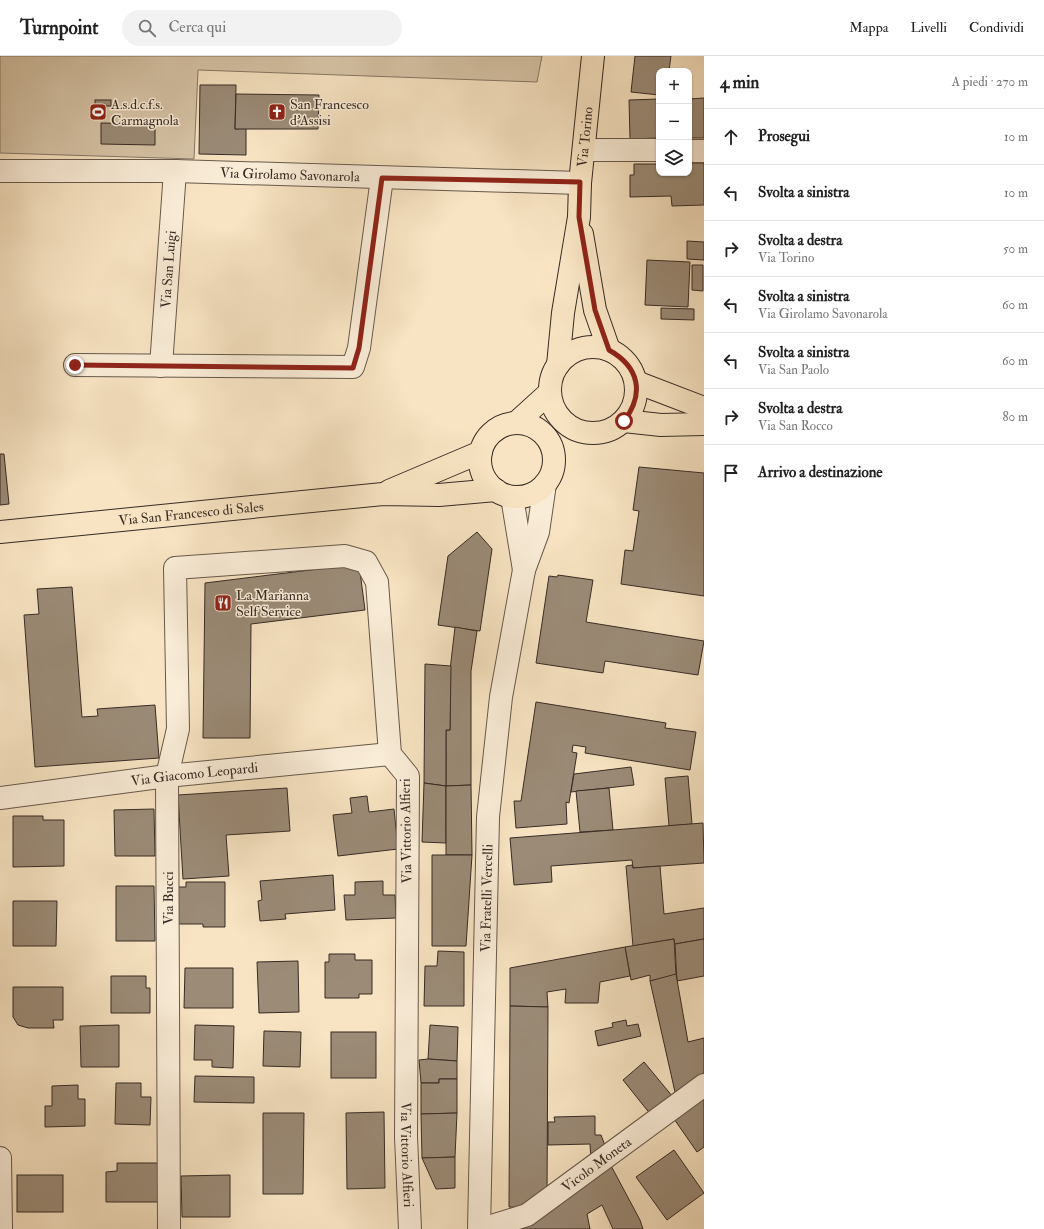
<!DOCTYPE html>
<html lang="it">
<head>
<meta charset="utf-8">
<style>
  :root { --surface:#fff; --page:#f2f2f2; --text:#222; --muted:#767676; --line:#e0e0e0 }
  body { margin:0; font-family:"IM FELL Double Pica",serif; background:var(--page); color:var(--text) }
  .controls { position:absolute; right:12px; top:12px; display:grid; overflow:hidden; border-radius:8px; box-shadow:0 1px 3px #0004 }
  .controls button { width:36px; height:36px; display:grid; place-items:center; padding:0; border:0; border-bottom:1px solid var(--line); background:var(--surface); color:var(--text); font:20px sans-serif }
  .stop { position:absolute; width:12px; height:12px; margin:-9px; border:3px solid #8f2418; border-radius:50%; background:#fff }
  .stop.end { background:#8f2418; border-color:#fff; box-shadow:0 1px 4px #0008 }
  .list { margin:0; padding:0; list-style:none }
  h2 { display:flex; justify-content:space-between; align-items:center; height:52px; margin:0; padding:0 16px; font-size:17px }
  h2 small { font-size:13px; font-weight:400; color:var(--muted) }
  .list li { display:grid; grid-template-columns:26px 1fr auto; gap:12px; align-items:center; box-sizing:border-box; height:56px; padding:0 16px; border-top:1px solid var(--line) }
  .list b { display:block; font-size:15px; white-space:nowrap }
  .list p { margin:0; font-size:13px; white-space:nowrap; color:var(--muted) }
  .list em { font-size:13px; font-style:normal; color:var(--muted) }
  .icon { flex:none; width:22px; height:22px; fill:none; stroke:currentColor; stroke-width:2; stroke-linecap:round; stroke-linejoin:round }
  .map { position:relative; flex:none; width:704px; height:1173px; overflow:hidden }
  header { display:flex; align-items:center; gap:24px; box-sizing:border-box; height:56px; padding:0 20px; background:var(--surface); border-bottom:1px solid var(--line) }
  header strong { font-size:19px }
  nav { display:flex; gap:22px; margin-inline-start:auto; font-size:14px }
  .search { width:280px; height:36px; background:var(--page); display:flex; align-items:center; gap:10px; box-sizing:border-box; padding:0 14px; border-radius:22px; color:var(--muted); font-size:15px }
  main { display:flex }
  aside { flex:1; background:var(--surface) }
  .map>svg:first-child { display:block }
  .green { fill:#d7c5a8; stroke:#877866 }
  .building { fill:#9b8b77; stroke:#372b25 }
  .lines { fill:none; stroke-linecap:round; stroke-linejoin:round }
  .minor-casing { stroke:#67594c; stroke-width:24 }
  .major-casing { stroke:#372b25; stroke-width:24 }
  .minor { stroke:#faedd8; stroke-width:22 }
  .major { stroke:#f8e4c3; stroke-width:22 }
  .route { stroke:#8f2418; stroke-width:5 }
  .labels { text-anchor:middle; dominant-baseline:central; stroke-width:3; stroke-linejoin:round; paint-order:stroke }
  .poi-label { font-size:14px; fill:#372b25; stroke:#faedd8; text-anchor:start }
  .street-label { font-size:14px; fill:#372b25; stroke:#faedd8 }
</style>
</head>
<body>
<header>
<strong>Turnpoint</strong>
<div class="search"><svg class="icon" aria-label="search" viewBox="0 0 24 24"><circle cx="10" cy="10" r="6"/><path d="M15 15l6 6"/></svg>Cerca qui</div>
<nav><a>Mappa</a><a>Livelli</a><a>Condividi</a></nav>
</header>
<main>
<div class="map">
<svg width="704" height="1173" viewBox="0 0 704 1173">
  <rect width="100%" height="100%" fill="#f8e4c3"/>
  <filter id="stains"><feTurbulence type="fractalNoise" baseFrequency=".005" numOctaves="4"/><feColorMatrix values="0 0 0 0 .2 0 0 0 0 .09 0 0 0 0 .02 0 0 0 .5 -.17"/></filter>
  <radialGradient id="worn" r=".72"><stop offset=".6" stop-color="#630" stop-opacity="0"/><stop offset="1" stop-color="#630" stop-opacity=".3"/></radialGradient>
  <!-- green -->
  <path class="green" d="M 0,0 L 542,0 L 537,26 L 198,14 L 194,103 L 0,97 Z"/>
  <!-- building -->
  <g class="building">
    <path d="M 635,0 L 671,0 L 669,15 L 659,15 L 659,39 L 631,36 Z"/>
    <path d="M 200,29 L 236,29 L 235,73 L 246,72 L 246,99 L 199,98 Z"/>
    <path d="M 236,38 L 319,39 L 318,73 L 235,73 Z"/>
    <path d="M 704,42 L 704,82 L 689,82 L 689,43 Z"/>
    <path d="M 659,43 L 659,82 L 630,83 L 629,44 Z"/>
    <rect x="95" y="44" width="16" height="6"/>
    <path d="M 101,67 L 155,68 L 155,89 L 101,88 Z"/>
    <path d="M 689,107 L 704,107 L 704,149 L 672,150 L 671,140 L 630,141 L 630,119 L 634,119 L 634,108 L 659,108 L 659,117 L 689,117 Z"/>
    <path d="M 687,185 L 704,186 L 704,204 L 687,203 Z"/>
    <path d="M 647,204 L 690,206 L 688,251 L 645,249 Z"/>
    <path d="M 692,209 L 703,209 L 703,235 L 692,234 Z"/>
    <path d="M 661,252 L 694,253 L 694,264 L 661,263 Z"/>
    <path d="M 0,398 L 4,398 L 9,448 L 0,449 Z"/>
    <path d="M 639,411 L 704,417 L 704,540 L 621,528 L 625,494 L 633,495 L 639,455 L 633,454 Z"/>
    <path d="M 477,476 L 492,493 L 480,575 L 438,569 L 448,500 Z"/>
    <path d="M 359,508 L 365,554 L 251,568 L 250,682 L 203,682 L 205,527 Z"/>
    <path d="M 558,519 L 593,524 L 586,566 L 704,585 L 698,619 L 605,605 L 603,617 L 536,607 L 549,520 L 557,521 Z"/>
    <path d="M 72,531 L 82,661 L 98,660 L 97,653 L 155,649 L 159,702 L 35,711 L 24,559 L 39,558 L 37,533 Z"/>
    <path d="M 455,571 L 477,575 L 471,615 L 471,729 L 446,730 L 446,674 L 450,674 L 450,614 Z"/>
    <path d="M 425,608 L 451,610 L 450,674 L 446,674 L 446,730 L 424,727 Z"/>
    <path d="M 536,646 L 666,667 L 665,672 L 696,676 L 690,714 L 585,697 L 586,691 L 573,689 L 572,696 L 577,697 L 569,747 L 566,746 L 567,768 L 516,772 L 514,745 L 521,745 Z"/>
    <path d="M 631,711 L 634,729 L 571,736 L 574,718 Z"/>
    <path d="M 688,720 L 692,768 L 669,770 L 665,722 Z"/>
    <path d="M 424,727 L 446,730 L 446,787 L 422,786 Z"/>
    <path d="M 471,729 L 472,799 L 446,799 L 446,730 Z"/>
    <path d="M 287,732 L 290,775 L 226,779 L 229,820 L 183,823 L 178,739 Z"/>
    <path d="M 609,732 L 613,774 L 580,776 L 576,735 Z"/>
    <path d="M 367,740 L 369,756 L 394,753 L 398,793 L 338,800 L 333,759 L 352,757 L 350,742 Z"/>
    <path d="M 154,753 L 155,800 L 115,800 L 114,754 Z"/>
    <path d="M 13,760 L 43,760 L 43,764 L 64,764 L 64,810 L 13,811 Z"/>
    <path d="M 703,767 L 704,807 L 633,812 L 632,804 L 551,810 L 552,826 L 514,829 L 510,782 Z"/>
    <path d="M 432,799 L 472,799 L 466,890 L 432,890 Z"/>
    <path d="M 632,809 L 633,812 L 660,810 L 664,858 L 704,852 L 704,883 L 675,888 L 674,883 L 633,890 L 626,810 Z"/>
    <path d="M 333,819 L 335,854 L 285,858 L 286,863 L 260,865 L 258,845 L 262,844 L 260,825 Z"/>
    <path d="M 383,825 L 383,839 L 395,839 L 396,862 L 346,864 L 344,839 L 355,839 L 355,826 Z"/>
    <path d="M 186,826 L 225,826 L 225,871 L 203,871 L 203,868 L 177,868 L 177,831 L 186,831 Z"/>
    <path d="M 116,830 L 154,830 L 155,885 L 116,885 Z"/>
    <path d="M 13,845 L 57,845 L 56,890 L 13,890 Z"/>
    <path d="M 674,883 L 676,919 L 650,925 L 650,919 L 631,924 L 625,891 Z"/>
    <path d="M 704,883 L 704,920 L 677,925 L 675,888 Z"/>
    <path d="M 625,891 L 630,920 L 600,926 L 598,947 L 565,947 L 566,933 L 547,936 L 548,951 L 510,950 L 510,912 Z"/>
    <path d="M 438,895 L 464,896 L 464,950 L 424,950 L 425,910 L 437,910 Z"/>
    <path d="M 329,898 L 355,898 L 355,904 L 372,904 L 372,938 L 359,938 L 359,942 L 325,942 L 325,906 L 329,906 Z"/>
    <path d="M 298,905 L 299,956 L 259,957 L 257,906 Z"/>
    <path d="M 185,912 L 233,912 L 233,952 L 184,952 Z"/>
    <path d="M 676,918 L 688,986 L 704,982 L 704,1017 L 675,1036 L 650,925 Z"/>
    <path d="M 111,920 L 146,920 L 146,932 L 150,932 L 150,957 L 111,957 Z"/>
    <path d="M 13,931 L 63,931 L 63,964 L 53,964 L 54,972 L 28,972 L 18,969 L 13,961 Z"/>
    <path d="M 510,950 L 548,951 L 547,1140 L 527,1152 L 509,1151 Z"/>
    <path d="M 626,964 L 627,970 L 638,968 L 641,980 L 598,990 L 595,975 L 613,971 L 612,967 Z"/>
    <path d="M 119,969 L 119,1011 L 81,1011 L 80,970 Z"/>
    <path d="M 195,969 L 234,970 L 233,1012 L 212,1011 L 212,1004 L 194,1004 Z"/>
    <path d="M 430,969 L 458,971 L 457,1005 L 428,1003 Z"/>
    <path d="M 264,975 L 301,976 L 300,1011 L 263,1010 Z"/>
    <rect x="331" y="976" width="45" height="46"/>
    <path d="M 428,1003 L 457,1005 L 457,1023 L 439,1023 L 439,1027 L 421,1027 L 419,1004 Z"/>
    <path d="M 644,1006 L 673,1041 L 651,1059 L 623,1024 Z"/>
    <path d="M 195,1020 L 254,1021 L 254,1047 L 194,1046 Z"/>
    <path d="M 439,1023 L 457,1023 L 457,1057 L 421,1058 L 421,1027 L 439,1027 Z"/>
    <path d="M 116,1027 L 141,1027 L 141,1041 L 151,1041 L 150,1069 L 115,1068 Z"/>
    <path d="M 78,1029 L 78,1043 L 85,1043 L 85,1070 L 45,1071 L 45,1050 L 52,1050 L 52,1030 Z"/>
    <path d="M 702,1039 L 704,1043 L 704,1091 L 697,1096 L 672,1060 Z"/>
    <path d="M 384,1056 L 385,1132 L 347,1133 L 346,1057 Z"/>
    <path d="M 263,1057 L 304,1057 L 303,1138 L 263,1138 Z"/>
    <path d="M 457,1057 L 455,1101 L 422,1102 L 421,1058 Z"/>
    <path d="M 595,1060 L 595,1079 L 601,1079 L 606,1092 L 591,1104 L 590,1088 L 548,1089 L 548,1066 L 555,1066 L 554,1061 Z"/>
    <path d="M 674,1094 L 704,1137 L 667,1164 L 636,1121 Z"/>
    <path d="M 455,1101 L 455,1132 L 436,1133 L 422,1102 Z"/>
    <path d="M 609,1106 L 640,1164 L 643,1173 L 613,1173 L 602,1149 L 587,1158 L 590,1173 L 516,1173 Z"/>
    <path d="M 117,1107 L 160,1107 L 160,1146 L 106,1146 L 106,1116 L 117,1115 Z"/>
    <rect x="17" y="1119" width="46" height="37"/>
    <path d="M 230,1119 L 230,1161 L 182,1161 L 181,1120 Z"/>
  </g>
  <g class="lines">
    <!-- minor casing -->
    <g class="minor-casing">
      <g id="minor">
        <path d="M 584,94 L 659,94"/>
        <path d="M 689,95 L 704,95"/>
        <path id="s1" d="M 0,115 L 175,115 L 580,127"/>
        <path d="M 75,309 L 353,311 L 359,292 L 382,122"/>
        <path id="s2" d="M 161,310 L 175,115"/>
        <path d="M 512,441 L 524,514"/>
        <path id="s3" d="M 0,742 L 167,720 L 390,698"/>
        <path d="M 0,1102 L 1,1173"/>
        <path id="s4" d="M 169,1173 L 167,720 L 178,673 L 175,512 L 345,500 L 366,506 L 377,526 L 390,698 L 408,720 L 406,1081 L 410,1173"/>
        <path id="s5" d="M 479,1173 L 488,761 L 501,641 L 524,514 L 538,476 L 545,428"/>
        <path id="s6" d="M 482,1173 L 527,1159 L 704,1029"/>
      </g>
    </g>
    <!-- major casing -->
    <g class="major-casing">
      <g id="major">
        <path d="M 582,178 L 595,254 L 609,294"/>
        <circle cx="593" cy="334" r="43"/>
        <path id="s7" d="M 558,309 L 563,257 L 579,161 L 580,127 L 593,0"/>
        <path d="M 636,326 L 704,352"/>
        <path d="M 624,365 L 661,369 L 704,368"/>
        <path d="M 516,367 L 550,336"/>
        <circle cx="517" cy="404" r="37"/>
        <path d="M 389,435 L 481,396"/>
        <path id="s8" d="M 0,476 L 383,438 L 439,439 L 496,434"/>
      </g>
    </g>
    <!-- minor -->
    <use href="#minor" class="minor"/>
    <!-- major -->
    <use href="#major" class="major"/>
  </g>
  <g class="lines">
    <!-- route -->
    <path class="route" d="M 75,309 L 353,312 L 359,292 L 382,122 L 580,126 L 579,161 L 595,254 L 609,294 C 639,311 645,337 624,365"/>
  </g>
  <!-- icons -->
  <defs>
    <g id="stadium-square" transform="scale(0.9)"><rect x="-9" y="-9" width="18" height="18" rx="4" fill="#8f2418" stroke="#faedd8"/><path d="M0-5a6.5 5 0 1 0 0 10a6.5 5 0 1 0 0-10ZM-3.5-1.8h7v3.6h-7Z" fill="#fff"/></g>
    <g id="church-square" transform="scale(0.9)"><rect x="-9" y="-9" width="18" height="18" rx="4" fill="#8f2418" stroke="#faedd8"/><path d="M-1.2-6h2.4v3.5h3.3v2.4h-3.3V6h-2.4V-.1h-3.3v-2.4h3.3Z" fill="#fff"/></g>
    <g id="restaurant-square" transform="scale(0.9)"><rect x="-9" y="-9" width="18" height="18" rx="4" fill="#8f2418" stroke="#faedd8"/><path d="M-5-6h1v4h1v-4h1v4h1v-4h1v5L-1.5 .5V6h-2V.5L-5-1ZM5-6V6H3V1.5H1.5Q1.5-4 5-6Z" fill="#fff"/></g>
  </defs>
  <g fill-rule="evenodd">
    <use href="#stadium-square" x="98" y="56"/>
    <use href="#church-square" x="277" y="56"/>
    <use href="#restaurant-square" x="223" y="547"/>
  </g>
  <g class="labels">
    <!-- poi labels -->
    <g class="poi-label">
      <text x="111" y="48">A.s.d.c.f.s.<tspan x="111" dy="16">Carmagnola</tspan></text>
      <text x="290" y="48">San Francesco<tspan x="290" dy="16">d'Assisi</tspan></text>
      <text x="236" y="539">La Marianna<tspan x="236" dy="16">Self Service</tspan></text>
    </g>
    <!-- street labels -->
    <g class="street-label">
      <text stroke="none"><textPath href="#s7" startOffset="230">Via Torino</textPath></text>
      <text stroke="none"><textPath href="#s1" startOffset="290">Via Girolamo Savonarola</textPath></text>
      <text stroke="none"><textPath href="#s2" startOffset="97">Via San Luigi</textPath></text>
      <text stroke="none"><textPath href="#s8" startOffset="192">Via San Francesco di Sales</textPath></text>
      <text stroke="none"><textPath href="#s3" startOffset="196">Via Giacomo Leopardi</textPath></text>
      <text transform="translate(406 775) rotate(-91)">Via Vittorio Alfieri</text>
      <text transform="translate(168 842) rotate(-90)">Via Bucci</text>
      <text stroke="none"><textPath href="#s5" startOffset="331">Via Fratelli Vercelli</textPath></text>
      <text stroke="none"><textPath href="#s4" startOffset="1457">Via Vittorio Alfieri</textPath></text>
      <text stroke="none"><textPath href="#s6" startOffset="133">Vicolo Moneta</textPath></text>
    </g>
  </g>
  <rect width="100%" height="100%" filter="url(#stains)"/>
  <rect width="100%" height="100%" fill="url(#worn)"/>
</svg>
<div class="controls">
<button>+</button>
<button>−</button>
<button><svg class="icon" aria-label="layers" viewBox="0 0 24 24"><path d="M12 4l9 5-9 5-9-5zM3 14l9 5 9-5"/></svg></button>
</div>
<div class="stop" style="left:624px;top:365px"></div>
<div class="stop end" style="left:75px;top:309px"></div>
</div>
<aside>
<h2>4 min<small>A piedi · 270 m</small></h2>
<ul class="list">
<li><svg class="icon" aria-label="ahead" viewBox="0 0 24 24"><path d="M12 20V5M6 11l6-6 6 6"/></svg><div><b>Prosegui</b></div><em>10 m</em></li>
<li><svg class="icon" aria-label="left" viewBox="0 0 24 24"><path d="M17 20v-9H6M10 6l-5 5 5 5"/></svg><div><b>Svolta a sinistra</b></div><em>10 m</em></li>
<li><svg class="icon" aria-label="right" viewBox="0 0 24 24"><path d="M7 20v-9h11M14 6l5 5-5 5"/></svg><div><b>Svolta a destra</b><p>Via Torino</p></div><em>50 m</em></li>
<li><svg class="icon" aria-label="left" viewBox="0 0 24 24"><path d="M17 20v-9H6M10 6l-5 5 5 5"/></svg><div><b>Svolta a sinistra</b><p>Via Girolamo Savonarola</p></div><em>60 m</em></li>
<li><svg class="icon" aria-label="left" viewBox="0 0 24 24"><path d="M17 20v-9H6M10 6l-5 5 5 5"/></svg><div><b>Svolta a sinistra</b><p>Via San Paolo</p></div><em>60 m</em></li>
<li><svg class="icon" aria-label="right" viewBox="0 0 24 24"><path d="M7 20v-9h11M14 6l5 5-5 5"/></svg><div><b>Svolta a destra</b><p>Via San Rocco</p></div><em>80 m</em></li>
<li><svg class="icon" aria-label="arrive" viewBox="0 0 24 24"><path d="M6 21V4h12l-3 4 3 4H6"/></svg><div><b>Arrivo a destinazione</b></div></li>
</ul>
</aside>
</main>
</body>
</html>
